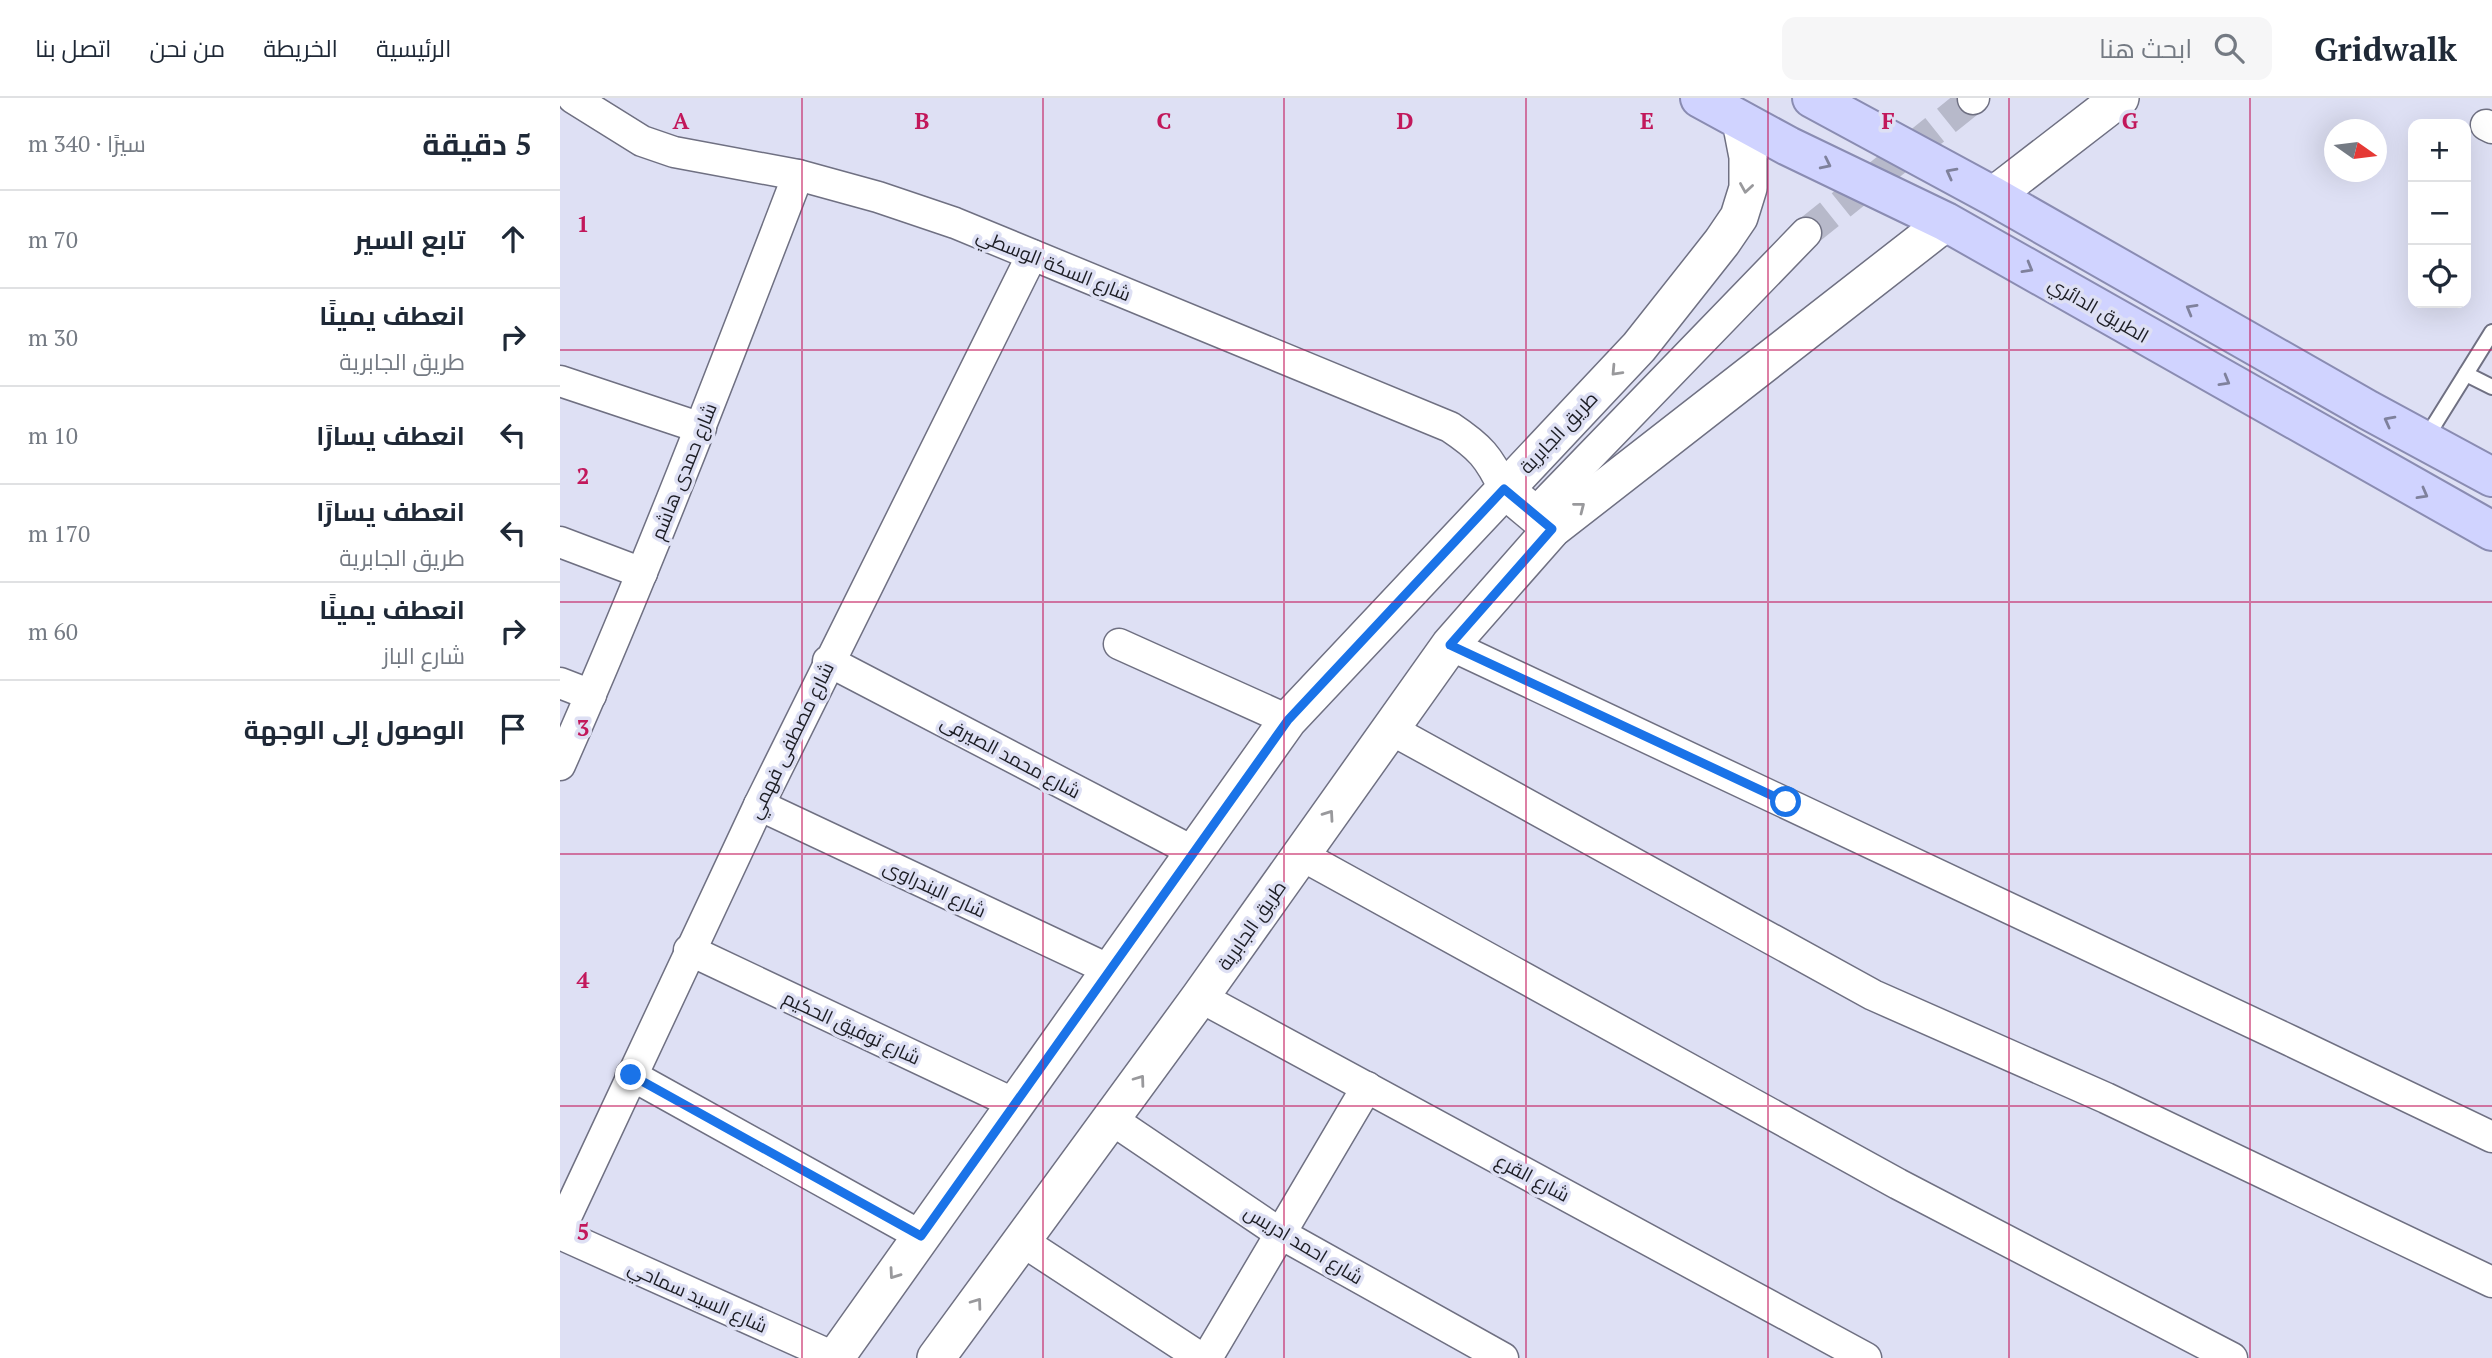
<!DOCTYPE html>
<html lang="ar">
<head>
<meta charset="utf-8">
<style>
  :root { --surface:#fff; --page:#f6f6f7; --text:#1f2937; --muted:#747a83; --line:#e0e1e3 }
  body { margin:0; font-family:"PT Serif",Cairo,serif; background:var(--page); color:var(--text); direction:rtl }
  .controls { position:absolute; right:21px; top:21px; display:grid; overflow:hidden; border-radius:14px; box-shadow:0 7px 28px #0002 }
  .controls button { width:63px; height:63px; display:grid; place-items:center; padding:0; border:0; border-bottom:2px solid var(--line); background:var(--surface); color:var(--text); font:35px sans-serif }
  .compass { position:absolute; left:1764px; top:21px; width:63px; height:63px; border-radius:50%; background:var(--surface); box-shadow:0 7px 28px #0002; rotate:104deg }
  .stop { position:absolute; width:21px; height:21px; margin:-16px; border:5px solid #1a73e8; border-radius:50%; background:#fff }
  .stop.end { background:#1a73e8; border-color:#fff; box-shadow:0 2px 7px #0008 }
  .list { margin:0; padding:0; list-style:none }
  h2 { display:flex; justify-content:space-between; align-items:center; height:91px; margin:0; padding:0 28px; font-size:30px }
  h2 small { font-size:23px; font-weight:400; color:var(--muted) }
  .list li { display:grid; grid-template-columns:46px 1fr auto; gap:21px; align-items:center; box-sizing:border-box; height:98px; padding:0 28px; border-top:2px solid var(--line) }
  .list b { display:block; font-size:26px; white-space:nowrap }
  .list p { margin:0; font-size:23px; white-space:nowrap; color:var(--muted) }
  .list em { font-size:23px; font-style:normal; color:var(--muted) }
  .icon { flex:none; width:38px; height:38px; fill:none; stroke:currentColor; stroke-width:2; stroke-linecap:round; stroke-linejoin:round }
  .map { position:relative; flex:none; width:1932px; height:1260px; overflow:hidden; direction:ltr }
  header { display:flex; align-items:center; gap:42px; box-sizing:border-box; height:98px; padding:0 35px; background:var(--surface); border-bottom:2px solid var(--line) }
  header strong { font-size:33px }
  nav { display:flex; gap:38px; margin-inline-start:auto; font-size:24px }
  .search { width:490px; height:63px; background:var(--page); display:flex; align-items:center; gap:18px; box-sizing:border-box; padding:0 24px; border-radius:14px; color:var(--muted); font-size:26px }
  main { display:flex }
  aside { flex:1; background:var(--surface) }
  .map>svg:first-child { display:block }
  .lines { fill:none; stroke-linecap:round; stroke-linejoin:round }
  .minor-tunnel { stroke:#b7b9ca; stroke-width:30; stroke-dasharray:30 15; stroke-linecap:butt }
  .service-casing { stroke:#6f7082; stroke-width:18 }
  .minor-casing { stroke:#6f7082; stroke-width:33 }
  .tertiary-casing { stroke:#6f7082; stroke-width:40 }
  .trunk-casing { stroke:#8a8cb2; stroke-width:42 }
  .service { stroke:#fff; stroke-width:14 }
  .minor { stroke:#fff; stroke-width:30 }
  .tertiary { stroke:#fff; stroke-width:37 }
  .trunk { stroke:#d0d3ff; stroke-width:38 }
  .oneway { stroke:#7f819c }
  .oneway2 { stroke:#99999c }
  .route { stroke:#1a73e8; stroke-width:9 }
  .grid { fill:none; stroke:#c2185b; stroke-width:2; stroke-opacity:0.55 }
  .labels { text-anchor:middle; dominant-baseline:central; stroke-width:7; stroke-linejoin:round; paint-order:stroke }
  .street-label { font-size:19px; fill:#1c1d24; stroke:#dee0f4 }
  .grid-label { font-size:23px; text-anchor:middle; font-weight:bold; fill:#c2185b; stroke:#dee0f4; stroke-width:7; stroke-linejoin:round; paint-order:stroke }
</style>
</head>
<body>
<header>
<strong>Gridwalk</strong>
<div class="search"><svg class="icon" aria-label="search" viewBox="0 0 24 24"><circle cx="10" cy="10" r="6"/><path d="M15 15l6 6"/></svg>ابحث هنا</div>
<nav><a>الرئيسية</a><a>الخريطة</a><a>من نحن</a><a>اتصل بنا</a></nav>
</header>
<main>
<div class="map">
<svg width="1932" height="1260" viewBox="0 0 1932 1260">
  <rect width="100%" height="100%" fill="#dee0f4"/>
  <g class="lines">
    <!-- minor-tunnel -->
    <path class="minor-tunnel" d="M 1246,135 L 1413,1"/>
    <!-- service casing -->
    <g class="service-casing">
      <g id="service">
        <path d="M 1906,276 L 1932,289"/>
        <path d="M 1866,340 L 1932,234"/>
      </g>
    </g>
    <!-- minor casing -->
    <g class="minor-casing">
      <g id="minor">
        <path d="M 13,0 L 82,43 L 114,54 L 238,77 L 318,99 L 395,125 L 890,329 C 920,349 929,359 944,391"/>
        <path d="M 1413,1 L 1414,0"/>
        <path d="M 1926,27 L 1932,30"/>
        <path d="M 0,283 L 141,330"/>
        <path d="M 974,416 L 1246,135"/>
        <path d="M 0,444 L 82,475"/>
        <path d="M 559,546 L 728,622"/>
        <path d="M 890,547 L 1731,943 L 1932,1039"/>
        <path d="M 268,563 L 634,754"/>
        <path d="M 0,585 L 31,597"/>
        <path d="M 830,631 L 1313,897 L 1546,1000 L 1932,1184"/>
        <path d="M 0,667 C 86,473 162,275 238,77"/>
        <path d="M 199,707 L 550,872"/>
        <path d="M 741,757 L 1338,1086 L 1672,1260"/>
        <path d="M 129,852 L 455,1006"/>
        <path d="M 640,899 L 1306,1260"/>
        <path d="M 71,977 L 361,1138"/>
        <path d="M 551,1021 L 721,1136 L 943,1260"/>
        <path d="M 0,1132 L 199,707 L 472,157"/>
        <path d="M 0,1136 L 276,1260"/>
        <path d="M 462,1143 L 641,1260"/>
        <path d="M 647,1260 L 807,989"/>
      </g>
    </g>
    <!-- tertiary casing -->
    <g class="tertiary-casing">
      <g id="tertiary">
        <path d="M 1433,98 L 1560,0"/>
        <path d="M 944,391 L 992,431"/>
        <path d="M 275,1260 L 728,622 L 1079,249 L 1162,144 L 1179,119 L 1188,90 L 1188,59 L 1181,23"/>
        <path d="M 376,1260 L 640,899 L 890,547 L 992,431 L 1386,124"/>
      </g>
    </g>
    <!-- trunk casing -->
    <g class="trunk-casing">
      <g id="trunk">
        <path d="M 1140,0 L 1228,48 L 1386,124 L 1932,433"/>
        <path d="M 1252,0 L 1433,98 L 1808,312 L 1932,379"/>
      </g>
    </g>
    <!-- service -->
    <use href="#service" class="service"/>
    <!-- minor -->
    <use href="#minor" class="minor"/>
    <!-- tertiary -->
    <use href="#tertiary" class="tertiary"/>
    <!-- trunk -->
    <use href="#trunk" class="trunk"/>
  </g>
  <!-- one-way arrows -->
  <defs><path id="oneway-chevron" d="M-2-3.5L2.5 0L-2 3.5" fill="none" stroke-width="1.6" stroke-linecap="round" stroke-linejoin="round" transform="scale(1.75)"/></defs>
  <g class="oneway">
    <use href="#oneway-chevron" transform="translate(1266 66) rotate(26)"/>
    <use href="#oneway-chevron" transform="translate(1391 75) rotate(-152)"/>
    <use href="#oneway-chevron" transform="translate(1468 170) rotate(30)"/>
    <use href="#oneway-chevron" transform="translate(1631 211) rotate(-150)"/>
    <use href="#oneway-chevron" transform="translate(1665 283) rotate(30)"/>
    <use href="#oneway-chevron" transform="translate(1829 323) rotate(-152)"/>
    <use href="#oneway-chevron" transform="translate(1863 396) rotate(29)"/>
  </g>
  <g class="oneway2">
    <use href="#oneway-chevron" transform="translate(1186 90) rotate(99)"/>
    <use href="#oneway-chevron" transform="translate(1056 273) rotate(133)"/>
    <use href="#oneway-chevron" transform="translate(1020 409) rotate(-38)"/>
    <use href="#oneway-chevron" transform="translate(769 717) rotate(-55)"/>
    <use href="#oneway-chevron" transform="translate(580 982) rotate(-54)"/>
    <use href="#oneway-chevron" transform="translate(334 1176) rotate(125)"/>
    <use href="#oneway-chevron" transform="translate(417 1205) rotate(-54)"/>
  </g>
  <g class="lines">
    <!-- route -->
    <path class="route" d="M 71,977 L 361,1138 L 728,622 L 944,391 L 992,431 L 890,547 L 1226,704"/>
  </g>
  <!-- grid -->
  <path class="grid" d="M 242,0 L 242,1260M 483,0 L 483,1260M 724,0 L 724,1260M 966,0 L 966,1260M 1208,0 L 1208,1260M 1449,0 L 1449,1260M 1690,0 L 1690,1260M 0,252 L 1932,252M 0,504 L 1932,504M 0,756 L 1932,756M 0,1008 L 1932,1008"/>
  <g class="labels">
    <!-- street labels -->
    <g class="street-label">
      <text transform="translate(494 166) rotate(22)">شارع السكة الوسطي</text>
      <text transform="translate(1539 211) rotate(30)">الطريق الدائري</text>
      <text transform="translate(998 334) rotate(-47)">طريق الجابرية</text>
      <text transform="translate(123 373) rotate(-68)">شارع حمدى هاشم</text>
      <text transform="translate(230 642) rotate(-64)">شارع مصطفى فهمي</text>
      <text transform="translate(451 658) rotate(28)">شارع محمد الصيرفى</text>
      <text transform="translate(375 790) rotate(25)">شارع البندراوى</text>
      <text transform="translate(691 827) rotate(-55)">طريق الجابرية</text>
      <text transform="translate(292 929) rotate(25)">شارع توفيق الحكيم</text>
      <text transform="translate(973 1079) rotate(28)">شارع القرع</text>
      <text transform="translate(744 1146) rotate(31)">شارع احمد ادريس</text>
      <text transform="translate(138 1198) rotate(24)">شارع السيد سماحي</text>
    </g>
  </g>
  <g class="grid-label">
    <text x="121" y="31">A</text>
    <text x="362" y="31">B</text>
    <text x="604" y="31">C</text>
    <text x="845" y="31">D</text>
    <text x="1087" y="31">E</text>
    <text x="1328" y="31">F</text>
    <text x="1570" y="31">G</text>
    <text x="23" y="134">1</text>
    <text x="23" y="386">2</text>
    <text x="23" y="638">3</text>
    <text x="23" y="890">4</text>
    <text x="23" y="1142">5</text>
  </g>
</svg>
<div class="controls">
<button>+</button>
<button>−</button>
<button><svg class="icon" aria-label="locate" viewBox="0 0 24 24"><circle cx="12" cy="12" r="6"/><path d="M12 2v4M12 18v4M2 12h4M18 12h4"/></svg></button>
</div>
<svg class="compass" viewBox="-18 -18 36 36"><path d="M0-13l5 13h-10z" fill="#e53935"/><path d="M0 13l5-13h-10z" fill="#747a83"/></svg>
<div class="stop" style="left:1226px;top:704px"></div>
<div class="stop end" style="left:71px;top:977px"></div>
</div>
<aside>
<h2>5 دقيقة<small>سيرًا · 340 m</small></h2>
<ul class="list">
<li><svg class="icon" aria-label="ahead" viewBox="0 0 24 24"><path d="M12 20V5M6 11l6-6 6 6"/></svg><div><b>تابع السير</b></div><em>70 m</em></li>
<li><svg class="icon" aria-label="right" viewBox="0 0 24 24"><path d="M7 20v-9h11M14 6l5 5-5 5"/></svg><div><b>انعطف يمينًا</b><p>طريق الجابرية</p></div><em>30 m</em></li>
<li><svg class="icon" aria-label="left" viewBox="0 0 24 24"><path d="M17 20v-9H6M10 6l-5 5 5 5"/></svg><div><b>انعطف يسارًا</b></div><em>10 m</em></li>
<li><svg class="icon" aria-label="left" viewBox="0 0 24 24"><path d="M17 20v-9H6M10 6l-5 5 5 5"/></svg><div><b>انعطف يسارًا</b><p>طريق الجابرية</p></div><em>170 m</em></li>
<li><svg class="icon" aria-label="right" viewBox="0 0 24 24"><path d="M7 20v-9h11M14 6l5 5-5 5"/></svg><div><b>انعطف يمينًا</b><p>شارع الباز</p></div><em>60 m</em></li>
<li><svg class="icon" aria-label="arrive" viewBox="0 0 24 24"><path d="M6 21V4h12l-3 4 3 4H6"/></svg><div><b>الوصول إلى الوجهة</b></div></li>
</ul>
</aside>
</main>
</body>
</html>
